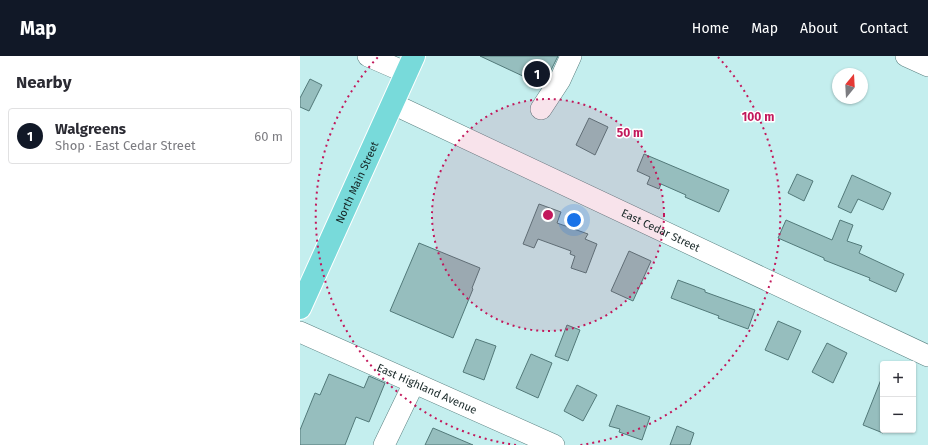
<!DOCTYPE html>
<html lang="en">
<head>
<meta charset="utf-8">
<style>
  :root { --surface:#fff; --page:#f7f7f7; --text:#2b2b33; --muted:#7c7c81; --line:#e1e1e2; --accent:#111827 }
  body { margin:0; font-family:"Fira Sans",sans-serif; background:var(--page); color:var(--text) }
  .controls { position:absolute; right:12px; bottom:12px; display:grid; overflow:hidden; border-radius:4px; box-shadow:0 1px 3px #0004 }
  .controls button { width:36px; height:36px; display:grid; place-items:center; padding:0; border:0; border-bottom:1px solid var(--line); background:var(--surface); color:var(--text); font:20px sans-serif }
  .compass { position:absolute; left:532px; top:12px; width:36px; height:36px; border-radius:50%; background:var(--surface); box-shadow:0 1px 3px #0004; rotate:18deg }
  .you { position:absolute; left:274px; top:164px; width:14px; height:14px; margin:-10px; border:3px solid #fff; border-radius:50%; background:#1a73e8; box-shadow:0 0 0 6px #1a73e833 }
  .badge { display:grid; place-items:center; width:26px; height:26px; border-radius:50%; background:var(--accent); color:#fff; font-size:13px; font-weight:700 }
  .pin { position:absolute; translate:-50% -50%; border:2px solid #fff; box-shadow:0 1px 4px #0006 }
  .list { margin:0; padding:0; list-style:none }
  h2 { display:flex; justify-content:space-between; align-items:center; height:52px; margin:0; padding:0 16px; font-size:17px }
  h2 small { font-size:13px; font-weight:400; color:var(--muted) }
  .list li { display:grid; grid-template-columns:26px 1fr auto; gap:12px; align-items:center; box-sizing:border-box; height:56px; margin:0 8px 8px; padding:0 8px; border:1px solid var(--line); border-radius:4px }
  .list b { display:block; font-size:15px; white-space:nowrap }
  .list p { margin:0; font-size:13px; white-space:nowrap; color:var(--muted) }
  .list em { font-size:13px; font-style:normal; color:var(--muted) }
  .map { position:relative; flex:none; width:628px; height:389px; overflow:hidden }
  header { display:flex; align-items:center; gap:24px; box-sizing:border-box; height:56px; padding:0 20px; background:var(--accent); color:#fff }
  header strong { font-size:19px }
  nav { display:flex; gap:22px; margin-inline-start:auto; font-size:14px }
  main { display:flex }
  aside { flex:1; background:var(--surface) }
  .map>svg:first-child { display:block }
  .building { fill:#96bebe; stroke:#527979 }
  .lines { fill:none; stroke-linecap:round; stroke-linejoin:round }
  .minor-casing { stroke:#598080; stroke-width:22 }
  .major-casing { stroke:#fff; stroke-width:24 }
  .minor { stroke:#fff; stroke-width:21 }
  .major { stroke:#78dada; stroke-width:22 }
  .ring { fill:none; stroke:#c2185b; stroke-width:2; stroke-dasharray:2 4 }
  .labels { text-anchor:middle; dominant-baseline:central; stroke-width:3; stroke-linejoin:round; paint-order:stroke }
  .street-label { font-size:11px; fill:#162626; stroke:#fff }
  .centre { fill:#c2185b; stroke:#fff; stroke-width:2 }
  .ring-label { font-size:12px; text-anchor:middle; font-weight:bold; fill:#c2185b; stroke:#fff; stroke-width:3; stroke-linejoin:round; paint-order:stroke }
</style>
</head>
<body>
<header>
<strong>Map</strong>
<nav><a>Home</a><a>Map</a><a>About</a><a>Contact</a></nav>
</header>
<main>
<aside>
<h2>Nearby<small></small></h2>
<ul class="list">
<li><span class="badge">1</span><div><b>Walgreens</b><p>Shop · East Cedar Street</p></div><em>60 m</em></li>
</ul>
</aside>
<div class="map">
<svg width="628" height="389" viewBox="0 0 628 389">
  <rect width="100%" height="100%" fill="#c4eeee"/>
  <!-- building -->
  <g class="building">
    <path d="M 180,0 L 258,0 L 249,18 L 242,29 Z"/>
    <path d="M 10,23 L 22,29 L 9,55 L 0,51 L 0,42 Z"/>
    <path d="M 289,62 L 308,71 L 295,99 L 276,89 Z"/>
    <path d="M 344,98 L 429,134 L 419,156 L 385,141 L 386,139 L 361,128 L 359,133 L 347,128 L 350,121 L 337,115 Z"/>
    <path d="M 497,118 L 513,125 L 504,145 L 488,137 Z"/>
    <path d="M 552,119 L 591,137 L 583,154 L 558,143 L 551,157 L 538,151 Z"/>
    <path d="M 239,148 L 261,156 L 257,167 L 288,178 L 285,183 L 297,188 L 286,217 L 271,212 L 275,200 L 270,198 L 271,195 L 238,183 L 234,192 L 223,188 Z"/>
    <path d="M 486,164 L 532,184 L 540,164 L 553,169 L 547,185 L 562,190 L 559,197 L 604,218 L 596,236 L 569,224 L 570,222 L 524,204 L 524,202 L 478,182 Z"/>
    <path d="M 119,187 L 180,212 L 172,232 L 173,233 L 153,282 L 90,255 Z"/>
    <path d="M 329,195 L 351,205 L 333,245 L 311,235 Z"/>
    <path d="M 378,224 L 405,234 L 405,236 L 455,254 L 448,273 L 418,262 L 419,260 L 371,242 Z"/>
    <path d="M 478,265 L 501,275 L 488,304 L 465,294 Z"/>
    <path d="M 267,269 L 280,274 L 268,305 L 255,300 Z"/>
    <path d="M 176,283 L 196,290 L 184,324 L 163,316 Z"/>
    <path d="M 527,287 L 547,297 L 533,327 L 512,316 Z"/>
    <path d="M 231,298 L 252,307 L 238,342 L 216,332 Z"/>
    <path d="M 29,318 L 64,332 L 69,320 L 85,327 L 69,366 L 56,361 L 45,389 L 0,389 L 0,374 L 15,337 L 20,339 Z"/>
    <path d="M 582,321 L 583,321 L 583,377 L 563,369 Z"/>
    <path d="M 277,329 L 297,339 L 283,365 L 264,355 Z"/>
    <path d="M 317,349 L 350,361 L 342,384 L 319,376 L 320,373 L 309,370 Z"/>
    <path d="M 377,370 L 394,377 L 390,389 L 370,389 Z"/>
    <path d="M 133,372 L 173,389 L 125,389 Z"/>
  </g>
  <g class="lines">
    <!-- minor casing -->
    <g class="minor-casing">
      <g id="minor">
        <path d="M 68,0 L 107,17"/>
        <path d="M 606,0 L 628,10"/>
        <path id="s1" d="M 93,48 L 628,300"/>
        <path d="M 241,53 L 260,24 L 271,0"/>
        <path id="s2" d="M 0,276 L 254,389"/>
        <path d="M 84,389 L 114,327"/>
      </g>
    </g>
    <!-- major casing -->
    <g class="major-casing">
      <g id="major">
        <path id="s3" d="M 0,252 L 114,0"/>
      </g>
    </g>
    <!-- minor -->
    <use href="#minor" class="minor"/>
    <!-- major -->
    <use href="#major" class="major"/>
  </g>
  <!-- distance rings -->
  <circle cx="248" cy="159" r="116" fill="#c2185b" fill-opacity=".12"/>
  <g class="ring">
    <circle cx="248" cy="159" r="116"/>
    <path d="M216 389A232 232 0 0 1 78 1M418 1A232 232 0 0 1 280 389"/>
  </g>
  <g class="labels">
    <!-- street labels -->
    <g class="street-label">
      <text stroke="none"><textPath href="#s3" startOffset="138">North Main Street</textPath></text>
      <text stroke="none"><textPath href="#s1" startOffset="296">East Cedar Street</textPath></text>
      <text stroke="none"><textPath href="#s2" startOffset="139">East Highland Avenue</textPath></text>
    </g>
  </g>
  <circle cx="248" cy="159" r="6" class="centre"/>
  <g class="ring-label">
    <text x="458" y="65">100 m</text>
    <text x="330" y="81">50 m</text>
  </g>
</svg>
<div class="controls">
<button>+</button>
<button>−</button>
</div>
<svg class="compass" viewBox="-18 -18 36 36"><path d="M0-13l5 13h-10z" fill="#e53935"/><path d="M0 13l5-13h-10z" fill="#7c7c81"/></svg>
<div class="you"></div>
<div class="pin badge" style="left:237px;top:18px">1</div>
</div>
</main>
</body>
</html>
